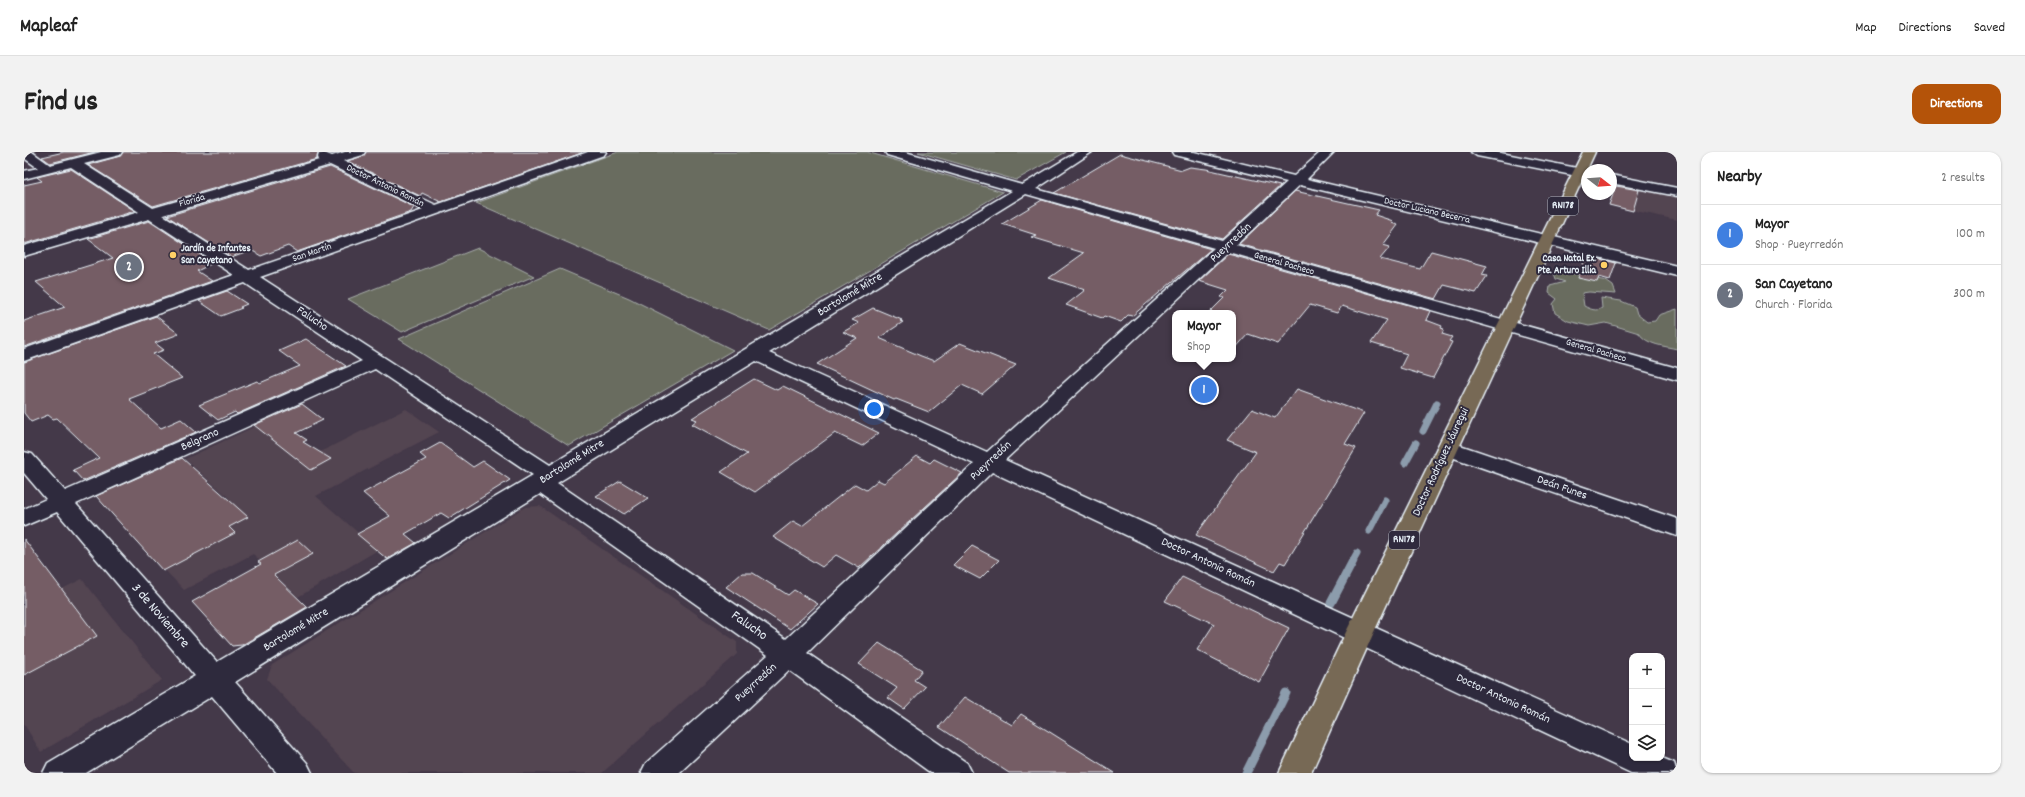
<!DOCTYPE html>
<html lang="en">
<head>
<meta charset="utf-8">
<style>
  :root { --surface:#fff; --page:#f2f2f2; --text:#222; --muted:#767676; --line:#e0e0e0; --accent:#b45309 }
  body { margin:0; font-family:Dekko,sans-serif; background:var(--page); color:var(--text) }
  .controls { position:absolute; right:12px; bottom:12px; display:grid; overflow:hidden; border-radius:8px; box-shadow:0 1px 3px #0004 }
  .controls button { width:36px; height:36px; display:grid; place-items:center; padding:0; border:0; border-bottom:1px solid var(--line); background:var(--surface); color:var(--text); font:20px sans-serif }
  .compass { position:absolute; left:1557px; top:12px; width:36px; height:36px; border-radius:50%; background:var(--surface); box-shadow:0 1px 3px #0004; rotate:107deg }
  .you { position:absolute; left:850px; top:257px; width:14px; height:14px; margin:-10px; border:3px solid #fff; border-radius:50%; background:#1a73e8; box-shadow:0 0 0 6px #1a73e833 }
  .badge { display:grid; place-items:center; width:26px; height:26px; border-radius:50%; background:var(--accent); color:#fff; font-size:13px; font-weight:700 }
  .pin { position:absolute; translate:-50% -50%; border:2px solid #fff; box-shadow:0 1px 4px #0006 }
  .popup { position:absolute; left:1148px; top:158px; width:64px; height:52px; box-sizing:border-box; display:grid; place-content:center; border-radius:8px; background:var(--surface); filter:drop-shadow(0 1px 3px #0005); font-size:13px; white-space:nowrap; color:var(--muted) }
  .popup b { font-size:15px; color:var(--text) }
  .popup::after { content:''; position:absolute; left:50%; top:100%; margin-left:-8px; border:8px solid transparent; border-top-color:var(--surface) }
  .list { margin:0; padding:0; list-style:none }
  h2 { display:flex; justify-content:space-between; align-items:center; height:52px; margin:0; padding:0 16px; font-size:17px }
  h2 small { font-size:13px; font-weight:400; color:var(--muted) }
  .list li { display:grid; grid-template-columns:26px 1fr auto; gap:12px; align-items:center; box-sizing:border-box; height:60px; padding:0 16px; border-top:1px solid var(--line) }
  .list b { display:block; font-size:15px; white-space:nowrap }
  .list p { margin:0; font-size:13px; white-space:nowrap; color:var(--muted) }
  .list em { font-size:13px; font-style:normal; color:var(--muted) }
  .icon { flex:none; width:22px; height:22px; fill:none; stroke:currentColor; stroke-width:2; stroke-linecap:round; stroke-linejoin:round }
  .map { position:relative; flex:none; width:1653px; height:621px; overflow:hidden; border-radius:12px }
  header { display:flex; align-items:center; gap:24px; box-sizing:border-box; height:56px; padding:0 20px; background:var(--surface); border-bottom:1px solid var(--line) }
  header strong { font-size:19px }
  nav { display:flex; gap:22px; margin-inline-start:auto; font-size:14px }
  .intro { display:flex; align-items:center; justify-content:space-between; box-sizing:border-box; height:96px; padding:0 24px }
  h1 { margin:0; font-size:28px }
  .button { padding:10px 18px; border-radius:12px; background:var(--accent); color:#fff; font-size:14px; font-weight:700 }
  main { display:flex; gap:24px; padding:0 24px }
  aside { flex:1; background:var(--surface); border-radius:12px; box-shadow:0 1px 3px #0004 }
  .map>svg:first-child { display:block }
  .built { fill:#534451 }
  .green { fill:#696c5e; stroke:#a8aeab }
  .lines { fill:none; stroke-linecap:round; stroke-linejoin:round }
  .stream-far1 { stroke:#8c9cac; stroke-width:7 }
  .stream { stroke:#8c9cac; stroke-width:9 }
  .building { fill:#755d65; stroke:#e8f1f8 }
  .minor-casing { stroke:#e8f1f8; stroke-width:3 }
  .major-casing { stroke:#e8f1f8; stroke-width:3 }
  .minor { fill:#2f2a3d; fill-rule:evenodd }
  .major { fill:#776954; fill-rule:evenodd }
  .poi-dot { fill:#ffd166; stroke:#2f2a3d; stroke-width:1.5 }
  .labels { text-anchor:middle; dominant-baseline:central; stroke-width:4; stroke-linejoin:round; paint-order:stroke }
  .far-street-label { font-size:10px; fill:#e8f1f8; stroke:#2f2a3d }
  .far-poi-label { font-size:10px; font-weight:bold; fill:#e8f1f8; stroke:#2f2a3d; text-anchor:start }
  .shield { fill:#2f2a3d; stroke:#b0b5c0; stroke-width:1 }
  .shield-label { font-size:11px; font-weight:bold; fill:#e8f1f8 }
  .street-label { font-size:12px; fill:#e8f1f8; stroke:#2f2a3d }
  .near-street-label { font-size:14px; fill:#e8f1f8; stroke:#2f2a3d }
</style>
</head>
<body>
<header>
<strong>Mapleaf</strong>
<nav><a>Map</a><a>Directions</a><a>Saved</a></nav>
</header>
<div class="intro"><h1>Find us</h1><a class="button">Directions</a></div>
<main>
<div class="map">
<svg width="1653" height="621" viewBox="0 0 1653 621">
  <rect width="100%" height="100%" fill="#443949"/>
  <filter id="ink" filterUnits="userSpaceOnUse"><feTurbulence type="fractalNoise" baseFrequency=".025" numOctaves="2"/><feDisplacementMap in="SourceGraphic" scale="8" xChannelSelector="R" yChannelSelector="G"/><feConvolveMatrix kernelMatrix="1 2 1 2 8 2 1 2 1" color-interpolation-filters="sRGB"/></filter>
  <g filter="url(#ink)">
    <!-- built -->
    <g class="built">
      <path d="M 1592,34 L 1598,34 L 1653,45 L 1653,68 L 1585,53 Z"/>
      <path d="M 382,257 L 415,280 L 292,344 L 354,398 L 274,445 L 229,402 L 160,438 L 115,391 L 205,346 L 161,307 L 232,274 L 278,309 Z"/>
      <path d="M 516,354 L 713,490 L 713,502 L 578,621 L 330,621 L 243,527 L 248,513 L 501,355 Z"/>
      <path d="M 58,427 L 138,528 L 17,600 L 0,572 L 0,456 Z"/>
    </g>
    <!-- green -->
    <g class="green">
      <path d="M 594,0 L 843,0 L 979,40 L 745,178 L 452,51 Z"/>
      <path d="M 894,0 L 1042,0 L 992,28 Z"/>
      <path d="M 454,96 L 510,124 L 378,180 L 324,147 Z"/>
      <path d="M 536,117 L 605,146 L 709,198 L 545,294 L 375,187 Z"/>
      <path d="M 1534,118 L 1582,129 L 1589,134 L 1592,142 L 1565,140 L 1558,141 L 1560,154 C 1566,157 1572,160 1578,156 L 1577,146 L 1597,149 L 1611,155 L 1613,162 L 1623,170 L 1631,169 L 1635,163 L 1653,157 L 1653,197 C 1641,194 1622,193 1615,181 L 1582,171 L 1565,174 L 1544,169 L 1531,161 L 1529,152 L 1533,147 L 1525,141 L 1526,134 L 1541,130 L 1532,127 L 1530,121 Z"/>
    </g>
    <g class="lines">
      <!-- stream-far1 -->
      <g class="stream-far1">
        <path d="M 1399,279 L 1413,251"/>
        <path d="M 1381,311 L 1392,291"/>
        <path d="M 1345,379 L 1361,348"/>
        <path d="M 1328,410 L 1333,401"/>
      </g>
      <!-- stream -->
      <g class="stream">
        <path d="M 1307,451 L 1329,409"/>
        <path d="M 1222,621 L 1262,541"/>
      </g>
    </g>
    <!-- building -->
    <g class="building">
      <path d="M 40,0 L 71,0 L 26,11 L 18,5 Z"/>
      <path d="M 99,0 L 297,0 L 294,2 L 293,7 L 129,54 L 64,13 L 96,4 Z"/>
      <path d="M 342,0 L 557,0 L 558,1 L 417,50 L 398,41 L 396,44 L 323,9 L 339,4 Z"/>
      <path d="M 1096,2 L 1158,18 L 1166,15 L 1182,17 L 1256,34 L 1198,87 L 1030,41 Z"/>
      <path d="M 306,15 L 390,55 L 387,60 L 273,100 L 264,94 L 237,104 L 227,98 L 207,105 L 143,64 Z"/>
      <path d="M 47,17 L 111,59 L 0,92 L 0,33 L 18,29 L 13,25 Z"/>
      <path d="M 1592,34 L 1615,38 L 1609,59 L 1585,53 Z"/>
      <path d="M 1271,39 L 1355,58 L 1351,63 L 1369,69 L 1367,71 L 1374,73 L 1359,93 L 1366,95 L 1356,107 L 1396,117 L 1407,99 L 1463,114 L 1458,123 L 1463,124 L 1452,141 L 1420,133 L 1412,147 L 1215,92 Z"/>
      <path d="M 1018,48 L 1187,97 L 1108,164 L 1104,163 L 1097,170 L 1080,164 L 1078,166 L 1042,153 L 1061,138 L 1025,126 L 1060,101 L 1007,85 L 1012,83 L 978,72 Z"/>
      <path d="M 125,69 L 189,111 L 173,119 L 188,129 L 0,195 L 0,169 L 41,155 L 12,130 L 89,106 L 64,87 Z"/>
      <path d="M 1204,102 L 1406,159 L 1402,168 L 1418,174 L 1417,176 L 1420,177 L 1418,182 L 1428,185 L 1425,189 L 1428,190 L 1409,226 L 1376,216 L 1383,202 L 1347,191 L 1363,168 L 1318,154 L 1313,161 L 1286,153 L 1254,192 L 1224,182 L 1209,199 L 1209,161 L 1185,161 L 1200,146 L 1197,145 L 1204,138 L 1175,129 Z"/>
      <path d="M 1568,105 L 1592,111 L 1586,128 L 1575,125 L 1573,130 L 1554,126 L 1561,106 Z"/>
      <path d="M 203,139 L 223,152 L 216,155 L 218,156 L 197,164 L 175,149 Z"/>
      <path d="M 849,156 L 878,168 L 876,169 L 879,170 L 855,186 L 897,204 L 910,209 L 936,191 L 992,213 L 958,242 L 938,233 L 905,260 L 872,247 L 870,248 L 793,212 L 833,186 L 819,180 L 835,171 L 828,168 Z"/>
      <path d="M 132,164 L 155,182 L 131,191 L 140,198 L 129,202 L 158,226 L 105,247 L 137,276 L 157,267 L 172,280 L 59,329 L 49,318 L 75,306 L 33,266 L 29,267 L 24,263 L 7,270 L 0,261 L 0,210 Z"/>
      <path d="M 282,187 L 322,214 L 213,262 L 211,260 L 194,268 L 175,253 L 233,229 L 236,231 L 276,214 L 255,199 Z"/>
      <path d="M 730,227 L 753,238 L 759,234 L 855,281 L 838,294 L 811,281 L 731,340 L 697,320 L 723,302 L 668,272 L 673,268 L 668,266 Z"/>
      <path d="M 1273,237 L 1340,261 L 1321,292 L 1332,296 L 1261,412 L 1256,410 L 1250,419 L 1172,383 L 1232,300 L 1203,288 L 1228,257 L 1251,266 Z"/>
      <path d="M 278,252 L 299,268 L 272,281 L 283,288 L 279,290 L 307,307 L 287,318 L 230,273 Z"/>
      <path d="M 416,291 L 449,315 L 459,309 L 486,328 L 425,366 L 417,361 L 381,382 L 392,391 L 363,407 L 333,382 L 366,364 L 339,341 L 402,307 L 396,302 Z"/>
      <path d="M 893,304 L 906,311 L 910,307 L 938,321 L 835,416 L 812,403 L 798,415 L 749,385 L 769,369 L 778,374 L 831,332 L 842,338 L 854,328 L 860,331 Z"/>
      <path d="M 158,306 L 224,365 L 205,375 L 211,381 L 139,419 L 72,344 Z"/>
      <path d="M 596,329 L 624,346 L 600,362 L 572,344 Z"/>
      <path d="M 0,387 L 73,484 L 0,523 Z"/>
      <path d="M 274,388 L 289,402 L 250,423 L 283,455 L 218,493 L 208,494 L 168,450 L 237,412 L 234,410 Z"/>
      <path d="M 948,394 L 975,408 L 956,427 L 929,413 Z"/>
      <path d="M 718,421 L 729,421 L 764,443 L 770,438 L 794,452 L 766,477 L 702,435 Z"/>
      <path d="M 1158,425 L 1265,476 L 1235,530 L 1173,498 L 1190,472 L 1141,449 Z"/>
      <path d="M 855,491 L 898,518 L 890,528 L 901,535 L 880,557 L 864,546 L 873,536 L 835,512 Z"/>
      <path d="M 941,545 L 988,573 L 997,562 L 1091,621 L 985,621 L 915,575 Z"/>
    </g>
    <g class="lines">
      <!-- minor casing -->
      <g class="minor-casing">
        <g id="minor">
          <path d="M 0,0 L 8,0 L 26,13 L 77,0 L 98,0 L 96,3 L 60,12 L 129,56 L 295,8 L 294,5 L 295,2 L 300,1 L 308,4 L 321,0 L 341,0 L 339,3 L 319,9 L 412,53 L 564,0 L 582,0 L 580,3 L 236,125 L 526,313 L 988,39 L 863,3 L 861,0 L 881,0 L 998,33 L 1053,0 L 1068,0 L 1012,37 L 1198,89 L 1263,30 L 1150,3 L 1148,0 L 1170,0 L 1270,24 L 1297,0 L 1310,0 L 1283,27 L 1653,114 L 1653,124 L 1276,33 L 1212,93 L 1653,216 L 1653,228 L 1204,100 L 981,308 L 1608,592 L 1608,606 L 1638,606 L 1650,611 L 1653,621 L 1607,621 L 968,320 L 783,501 L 943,611 L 948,621 L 907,621 L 765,518 L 655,621 L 617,621 L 622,611 L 744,503 L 516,342 L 211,530 L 283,611 L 288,621 L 253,621 L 188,544 L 62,621 L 19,621 L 24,611 L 171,524 L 33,360 L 0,374 L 0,357 L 22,347 L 0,321 L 0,300 L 8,302 L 41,339 L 338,209 L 221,131 L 0,209 L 0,197 L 210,123 L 125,67 L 0,104 L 0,94 L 115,60 L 47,15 L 0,27 L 0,19 L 14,16 L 0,6 ZM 306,13 L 399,58 L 225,118 L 139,63 ZM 1002,42 L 1190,96 L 963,300 L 745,201 ZM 732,209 L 950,312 L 762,487 L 533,331 ZM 351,217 L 509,323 L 193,510 L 52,352 Z"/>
          <path d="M 1447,0 L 1472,0 L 1563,18 L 1563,26 L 1453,4 Z"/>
          <path d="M 1587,23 L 1653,36 L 1653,44 L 1587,31 Z"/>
          <path d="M 1424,289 L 1653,367 L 1653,384 L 1416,301 L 1413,296 L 1416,291 Z"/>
        </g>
      </g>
      <!-- major casing -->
      <g class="major-casing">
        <path id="major" d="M 1559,0 L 1571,0 L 1350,480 L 1287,621 L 1255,621 L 1322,480 Z"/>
      </g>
      <!-- minor -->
      <use href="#minor" class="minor"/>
      <!-- major -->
      <use href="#major" class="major"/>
    </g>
  </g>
  <!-- markers -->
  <g class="poi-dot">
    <circle cx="149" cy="103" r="4"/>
    <circle cx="1580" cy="113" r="4"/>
  </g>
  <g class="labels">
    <!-- far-street labels -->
    <g class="far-street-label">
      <text transform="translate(361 34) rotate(26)">Doctor Antonio Román</text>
      <text transform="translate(168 49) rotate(-16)">Florida</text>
      <text transform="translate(1403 59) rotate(13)">Doctor Luciano Becerra</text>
      <text transform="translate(288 101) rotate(-19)">San Martín</text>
      <text transform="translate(1260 112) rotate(16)">General Pacheco</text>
      <text transform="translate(1572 199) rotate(16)">General Pacheco</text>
    </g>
    <!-- far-poi labels -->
    <g class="far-poi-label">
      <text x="157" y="97">Jardín de Infantes<tspan x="157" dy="12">San Cayetano</tspan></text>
      <text x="1572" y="107" text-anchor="end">Casa Natal Ex.<tspan x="1572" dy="12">Pte. Arturo Illia</tspan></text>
    </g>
    <!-- shield labels -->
    <g class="shield">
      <rect x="1524" y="45" width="30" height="18" rx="3"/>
      <rect x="1365" y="379" width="30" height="18" rx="3"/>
    </g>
    <g class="shield-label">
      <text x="1539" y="54">RN178</text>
      <text x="1380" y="388">RN178</text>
    </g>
    <!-- street labels -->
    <g class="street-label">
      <text transform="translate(1207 91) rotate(-43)">Pueyrredón</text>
      <text transform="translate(826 143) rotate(-31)">Bartolomé Mitre</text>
      <text transform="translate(288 167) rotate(34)">Falucho</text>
      <text transform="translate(176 288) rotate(-24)">Belgrano</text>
      <text transform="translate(967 309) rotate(-43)">Pueyrredón</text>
      <text transform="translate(548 310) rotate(-32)">Bartolomé Mitre</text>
      <text transform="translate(1417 310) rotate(-65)">Doctor Rodríguez Jáuregui</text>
      <text transform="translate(1538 336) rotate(19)">Deán Funes</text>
      <text transform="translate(1184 411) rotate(25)">Doctor Antonio Román</text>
      <text transform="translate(272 478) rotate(-31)">Bartolomé Mitre</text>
      <text transform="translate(732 531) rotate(-42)">Pueyrredón</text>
      <text transform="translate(1479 547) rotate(25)">Doctor Antonio Román</text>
    </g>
    <!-- near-street labels -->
    <g class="near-street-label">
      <text transform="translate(136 464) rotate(49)">3 de Noviembre</text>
      <text transform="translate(725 474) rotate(35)">Falucho</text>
    </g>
  </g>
</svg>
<div class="controls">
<button>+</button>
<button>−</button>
<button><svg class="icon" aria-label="layers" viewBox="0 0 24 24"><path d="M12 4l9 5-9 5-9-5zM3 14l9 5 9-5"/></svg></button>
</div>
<svg class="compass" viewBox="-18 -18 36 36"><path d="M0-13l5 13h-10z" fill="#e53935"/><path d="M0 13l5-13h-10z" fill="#767676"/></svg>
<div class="you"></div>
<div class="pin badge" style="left:1180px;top:238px;background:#3f7fe0">1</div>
<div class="popup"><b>Mayor</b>Shop</div>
<div class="pin badge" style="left:105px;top:115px;background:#6b7280">2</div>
</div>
<aside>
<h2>Nearby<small>2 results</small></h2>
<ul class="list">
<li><span class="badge" style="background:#3f7fe0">1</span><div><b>Mayor</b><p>Shop · Pueyrredón</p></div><em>100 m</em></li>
<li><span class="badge" style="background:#6b7280">2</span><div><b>San Cayetano</b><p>Church · Florida</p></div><em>300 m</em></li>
</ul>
</aside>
</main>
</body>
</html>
